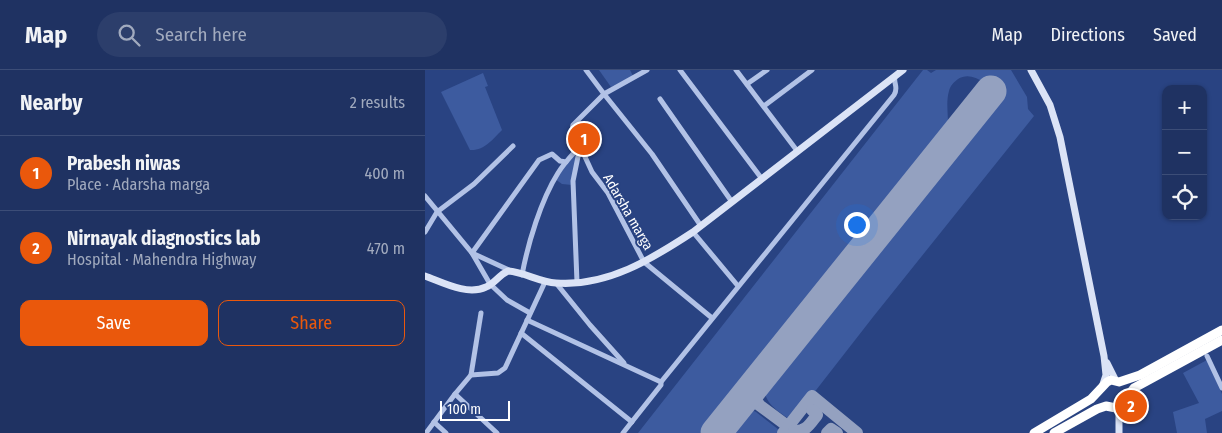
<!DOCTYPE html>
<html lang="en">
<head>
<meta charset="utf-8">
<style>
  :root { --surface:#1f3262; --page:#2c3e6b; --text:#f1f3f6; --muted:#a1aabe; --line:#3c4d77; --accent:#ea580c }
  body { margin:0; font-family:"Fira Sans Condensed",sans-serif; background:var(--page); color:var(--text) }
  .controls { position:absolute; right:15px; top:15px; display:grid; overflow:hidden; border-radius:10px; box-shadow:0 1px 4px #0004 }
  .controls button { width:45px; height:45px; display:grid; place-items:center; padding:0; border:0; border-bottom:1px solid var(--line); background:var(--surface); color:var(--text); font:25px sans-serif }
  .scale { position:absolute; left:15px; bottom:12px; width:70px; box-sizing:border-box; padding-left:5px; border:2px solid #fff; border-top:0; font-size:14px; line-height:18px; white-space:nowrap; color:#fff; -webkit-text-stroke:4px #294382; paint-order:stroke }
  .you { position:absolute; left:431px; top:154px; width:18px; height:18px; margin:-12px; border:4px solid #fff; border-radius:50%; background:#1a73e8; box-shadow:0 0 0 8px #1a73e833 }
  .badge { display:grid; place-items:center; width:32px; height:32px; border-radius:50%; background:var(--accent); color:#fff; font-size:16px; font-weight:700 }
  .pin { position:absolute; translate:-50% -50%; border:2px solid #fff; box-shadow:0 1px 5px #0006 }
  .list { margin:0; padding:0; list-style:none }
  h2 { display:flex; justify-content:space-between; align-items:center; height:65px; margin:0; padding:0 20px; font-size:21px }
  h2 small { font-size:16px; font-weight:400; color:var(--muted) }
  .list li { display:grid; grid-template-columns:32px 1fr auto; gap:15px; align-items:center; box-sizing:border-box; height:75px; padding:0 20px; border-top:1px solid var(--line) }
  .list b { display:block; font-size:19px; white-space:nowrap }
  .list p { margin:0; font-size:16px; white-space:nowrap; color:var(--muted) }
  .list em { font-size:16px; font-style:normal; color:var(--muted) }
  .actions { display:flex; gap:10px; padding:15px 20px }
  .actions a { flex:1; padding:11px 0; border:1px solid var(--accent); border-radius:10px; text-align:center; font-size:18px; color:var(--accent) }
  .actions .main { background:var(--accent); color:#fff }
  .icon { flex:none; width:28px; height:28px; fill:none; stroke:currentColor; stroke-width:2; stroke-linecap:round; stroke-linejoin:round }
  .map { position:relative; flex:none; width:797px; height:363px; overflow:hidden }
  header { display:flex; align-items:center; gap:30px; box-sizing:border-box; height:70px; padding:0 25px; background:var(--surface); border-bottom:1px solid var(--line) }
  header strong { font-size:24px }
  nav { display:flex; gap:28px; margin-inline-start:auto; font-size:18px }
  .search { width:350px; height:45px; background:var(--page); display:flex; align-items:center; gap:12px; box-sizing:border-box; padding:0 18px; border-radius:28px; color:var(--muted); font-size:19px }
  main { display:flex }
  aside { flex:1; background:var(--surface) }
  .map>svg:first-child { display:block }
  .green { fill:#3d5b9f }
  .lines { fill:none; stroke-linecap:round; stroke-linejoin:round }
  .taxiway { stroke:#94a1c0; stroke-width:12 }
  .runway { stroke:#94a1c0; stroke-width:31 }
  .street { stroke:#b2c2e6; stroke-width:5 }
  .secondary { stroke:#dbe3f6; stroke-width:7 }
  .highway { stroke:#fff; stroke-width:9 }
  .labels { text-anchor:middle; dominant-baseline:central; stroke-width:4; stroke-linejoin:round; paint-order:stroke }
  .street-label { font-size:14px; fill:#fff; stroke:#294382 }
</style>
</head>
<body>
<header>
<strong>Map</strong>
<div class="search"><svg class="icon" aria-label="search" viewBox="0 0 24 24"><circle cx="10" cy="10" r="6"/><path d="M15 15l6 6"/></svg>Search here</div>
<nav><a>Map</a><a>Directions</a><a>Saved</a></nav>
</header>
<main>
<aside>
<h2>Nearby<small>2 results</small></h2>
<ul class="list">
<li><span class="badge">1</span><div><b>Prabesh niwas</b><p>Place · Adarsha marga</p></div><em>400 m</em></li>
<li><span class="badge">2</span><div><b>Nirnayak diagnostics lab</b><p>Hospital · Mahendra Highway</p></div><em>470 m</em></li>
</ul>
<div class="actions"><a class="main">Save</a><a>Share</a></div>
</aside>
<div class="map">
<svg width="797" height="363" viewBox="0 0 797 363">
  <rect width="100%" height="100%" fill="#294382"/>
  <!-- green -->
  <g class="green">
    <path d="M 174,0 L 205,0 L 208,6 L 186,17 Z"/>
    <path d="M 498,0 L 502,0 L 506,3 L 511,0 L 586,0 L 602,27 L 603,39 L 609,46 L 448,247 L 367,351 C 355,342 335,332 341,314 L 573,24 C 563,15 547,0 533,9 C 529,12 525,16 524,21 C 521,31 523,43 523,53 L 275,363 L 213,363 Z"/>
    <path d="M 58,3 L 63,16 L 60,17 L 77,60 C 68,69 59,81 45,80 L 16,22 Z"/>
    <path d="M 152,81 L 147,115 L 137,114 L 130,109 Z"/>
    <path d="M 782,290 L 797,324 L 797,341 L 780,349 L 782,363 L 752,363 L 748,342 L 774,333 L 758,303 Z"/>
    <path d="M 329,341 L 331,342 L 358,363 L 302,363 L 318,343 Z"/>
  </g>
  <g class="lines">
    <!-- taxiway -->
    <g class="taxiway">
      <path d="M 333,312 C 328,319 327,326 333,333"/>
      <path d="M 313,336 L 322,331 L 330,332 L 372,363"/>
      <path d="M 358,363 L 387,326 L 432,363"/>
      <path d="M 370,363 L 369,361 C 381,362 385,354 392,345 L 391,343 L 387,340"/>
      <path d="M 402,363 L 406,359 L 412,363"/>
    </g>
    <!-- runway -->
    <path class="runway" d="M 291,363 L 566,21"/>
    <!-- street -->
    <g class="street">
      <path d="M 222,0 L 179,24 L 227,84 L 276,156"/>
      <path d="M 255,0 L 337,109"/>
      <path d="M 311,0 L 373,82"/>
      <path d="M 322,14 L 342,0"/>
      <path d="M 235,29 L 307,132"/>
      <path d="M 339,36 L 387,0"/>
      <path d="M 155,76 L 167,102 L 183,123 L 219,192 L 287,248"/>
      <path d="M 0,126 L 47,183 L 86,201"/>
      <path d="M 0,162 L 12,142 L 49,114 L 88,76"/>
      <path d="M 268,162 L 313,216"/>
      <path d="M 97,205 C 103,173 116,130 133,103 C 139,93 147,85 155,76 L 147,60 L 148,55 L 179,24 L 161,0"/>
      <path d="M 152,212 L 148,111 L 155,77"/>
      <path d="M 131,213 L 165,255 L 199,293"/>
      <path d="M 105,243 L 82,230 L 65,214 L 47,183 L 114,90 L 127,84 L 135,91 L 141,92"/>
      <path d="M 102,250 L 236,312"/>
      <path d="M 96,263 L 207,352"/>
      <path d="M 782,286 L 797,318"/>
      <path d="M 46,305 L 56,243"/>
      <path d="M 30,324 L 72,363"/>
      <path d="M 9,352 L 21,363"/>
      <path d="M 1,363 L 30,324 L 46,305 L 73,303 L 80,298 L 120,212"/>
      <path d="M 198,363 L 236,315 L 236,312 L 469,25 C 474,18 468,13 470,6"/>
    </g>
    <!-- secondary -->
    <g class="secondary">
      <path d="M 606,0 L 625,35 L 635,67 L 679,286 L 681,305 L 678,314"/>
      <path d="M 0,206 C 17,212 42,226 61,217 C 69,214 74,205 83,201 C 99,202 114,212 131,213 C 182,217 227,189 268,162 L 478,0"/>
      <path d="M 682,293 L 691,311"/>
      <path d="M 694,363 L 694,346 L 698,334"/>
    </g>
    <!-- highway -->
    <g class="highway">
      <path d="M 609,363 L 666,329 L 682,312 L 686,310 L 694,312 L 715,305 L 797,260"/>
      <path d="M 629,363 L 672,339 L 681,336 L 691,338 L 695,336 L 709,318 L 797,270"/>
    </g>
  </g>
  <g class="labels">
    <!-- street labels -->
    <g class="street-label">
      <text transform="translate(203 142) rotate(60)">Adarsha marga</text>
    </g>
  </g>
</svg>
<div class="controls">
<button>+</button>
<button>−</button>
<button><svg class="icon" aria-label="locate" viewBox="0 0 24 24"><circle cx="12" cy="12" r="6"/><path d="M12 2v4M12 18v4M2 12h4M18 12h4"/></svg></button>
</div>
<div class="scale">100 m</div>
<div class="you"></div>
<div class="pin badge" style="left:159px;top:69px">1</div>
<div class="pin badge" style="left:706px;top:336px">2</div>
</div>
</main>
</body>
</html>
